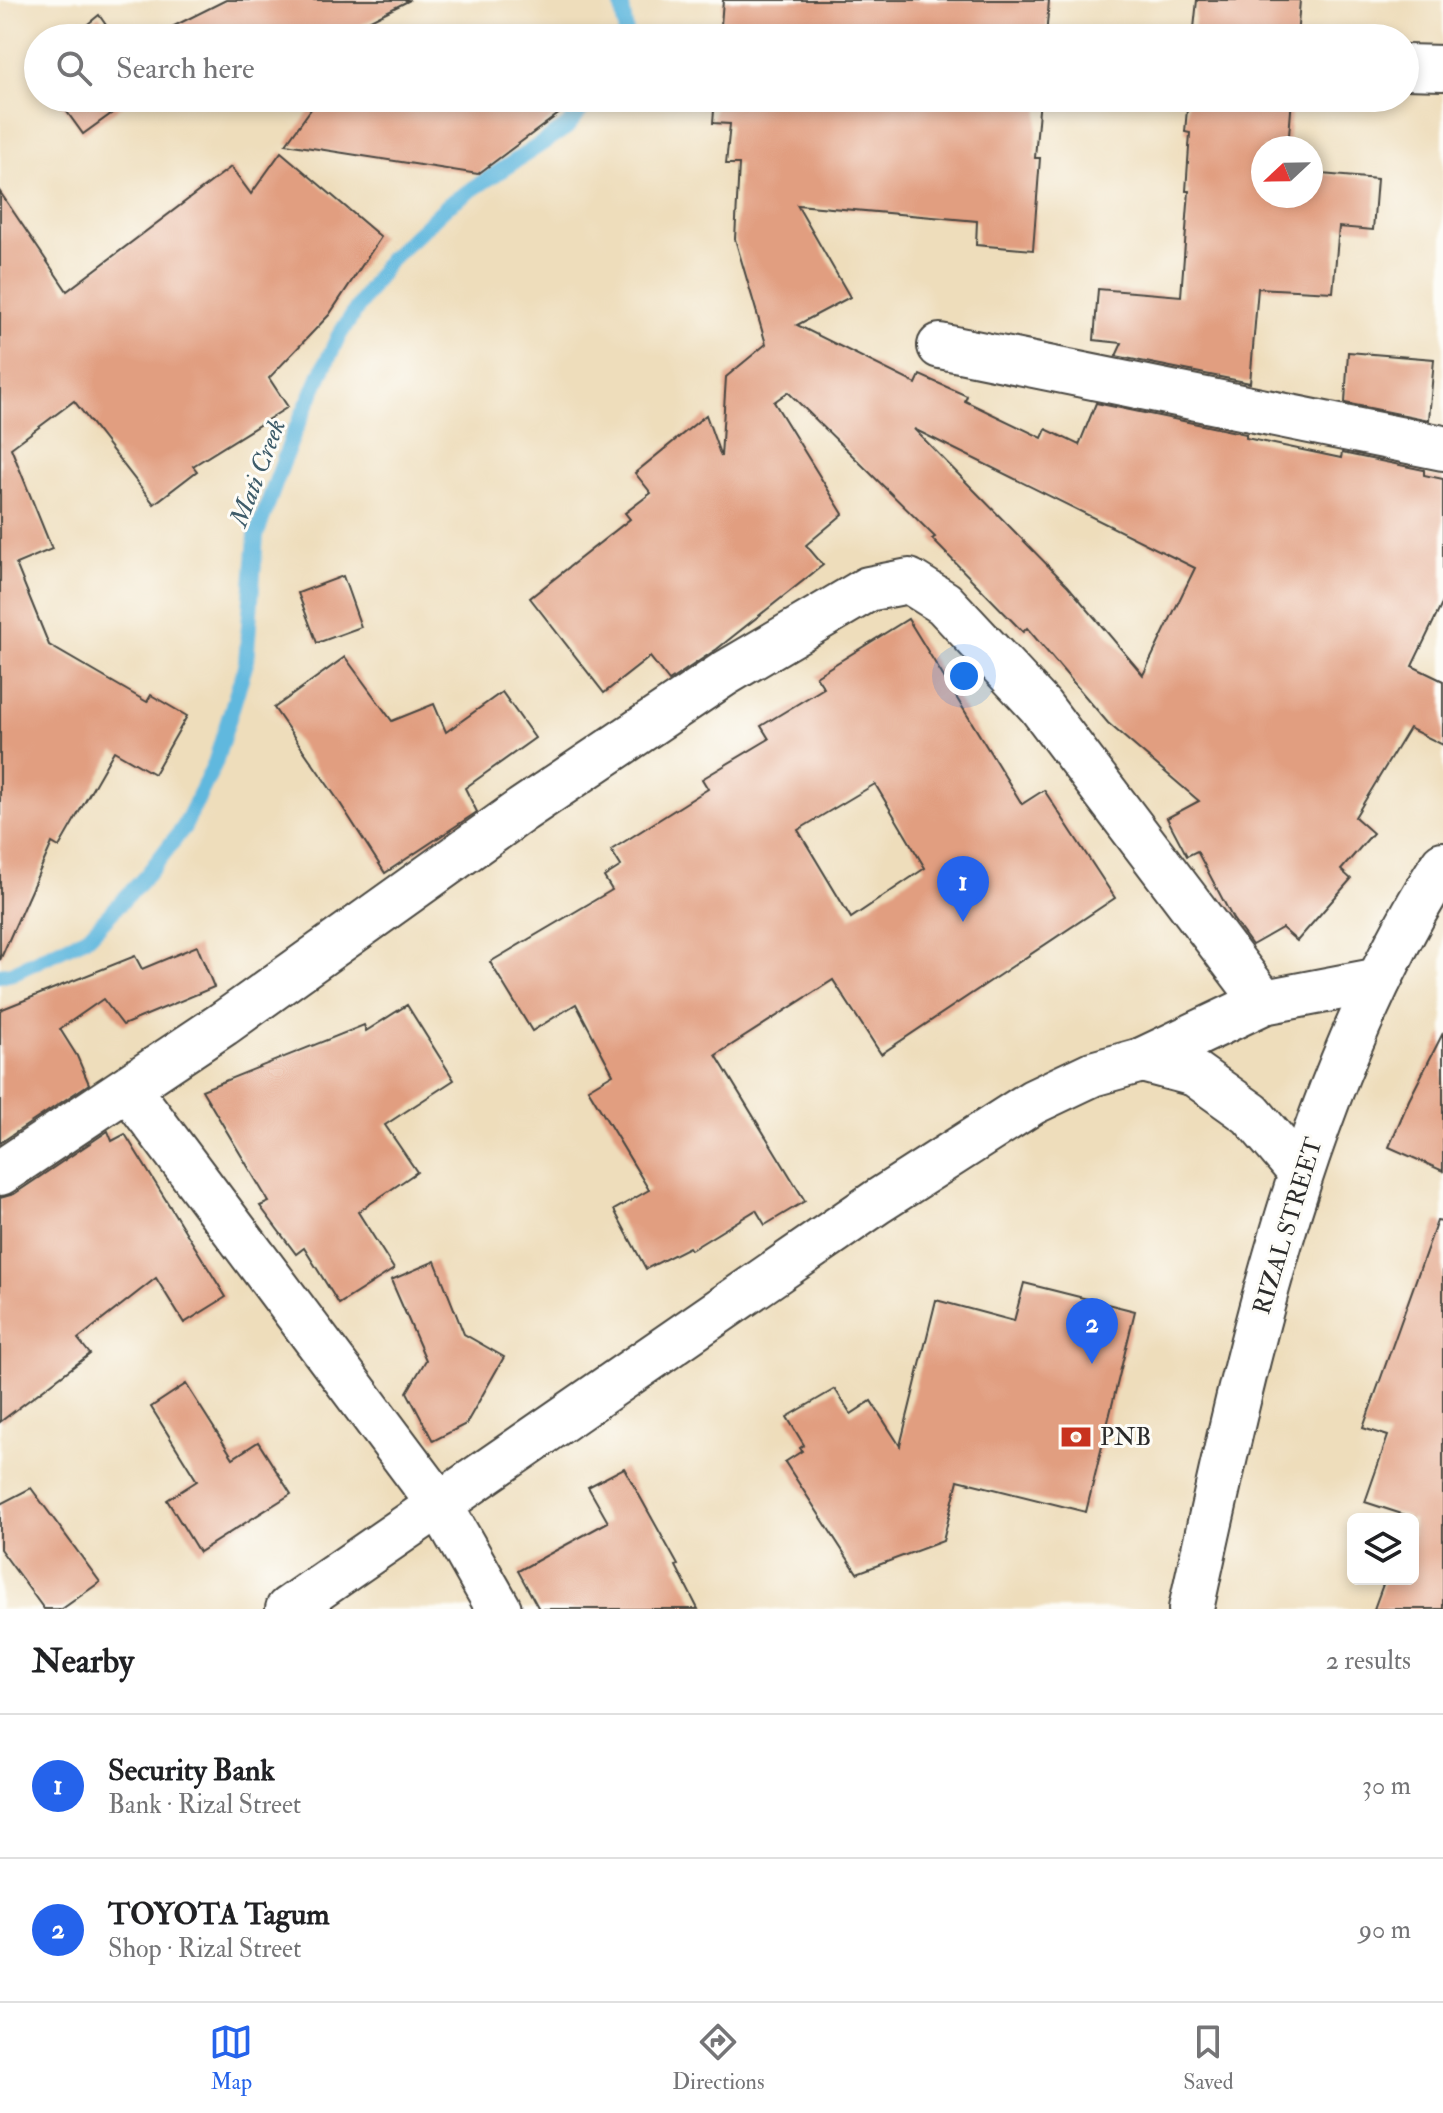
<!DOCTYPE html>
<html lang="en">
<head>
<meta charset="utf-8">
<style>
  :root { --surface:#fff; --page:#f6f6f6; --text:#202124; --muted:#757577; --line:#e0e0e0; --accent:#2563eb }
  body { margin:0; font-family:"IM FELL Double Pica",serif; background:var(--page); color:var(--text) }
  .controls { position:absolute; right:24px; bottom:24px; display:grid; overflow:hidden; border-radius:12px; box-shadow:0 4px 12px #0003 }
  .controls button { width:72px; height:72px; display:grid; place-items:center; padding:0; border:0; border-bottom:2px solid var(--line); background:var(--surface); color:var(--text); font:40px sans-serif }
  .compass { position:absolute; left:1251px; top:136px; width:72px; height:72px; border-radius:50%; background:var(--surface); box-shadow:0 4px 12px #0003; rotate:248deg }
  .you { position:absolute; left:964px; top:676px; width:28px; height:28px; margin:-20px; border:6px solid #fff; border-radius:50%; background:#1a73e8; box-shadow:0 0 0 12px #1a73e833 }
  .badge { display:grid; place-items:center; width:52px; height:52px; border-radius:50%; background:var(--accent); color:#fff; font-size:26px; font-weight:700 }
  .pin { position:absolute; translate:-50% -66px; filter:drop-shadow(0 2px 4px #0008) }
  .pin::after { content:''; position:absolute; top:42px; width:28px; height:24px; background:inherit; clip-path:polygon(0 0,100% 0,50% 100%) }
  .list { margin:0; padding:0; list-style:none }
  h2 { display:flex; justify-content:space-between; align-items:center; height:104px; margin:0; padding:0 32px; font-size:34px }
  h2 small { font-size:26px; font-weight:400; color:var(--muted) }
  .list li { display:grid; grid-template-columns:52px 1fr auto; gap:24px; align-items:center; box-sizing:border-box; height:144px; padding:0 32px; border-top:2px solid var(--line) }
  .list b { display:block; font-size:30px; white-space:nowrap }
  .list p { margin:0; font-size:26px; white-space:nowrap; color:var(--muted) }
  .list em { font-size:26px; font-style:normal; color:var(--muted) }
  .icon { flex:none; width:44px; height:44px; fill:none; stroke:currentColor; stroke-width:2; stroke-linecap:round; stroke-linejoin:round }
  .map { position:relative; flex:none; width:1443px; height:1609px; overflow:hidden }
  .search { position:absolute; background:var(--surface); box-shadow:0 4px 12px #0003; left:24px; right:24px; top:24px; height:88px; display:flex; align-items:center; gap:20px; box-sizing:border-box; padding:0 28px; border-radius:44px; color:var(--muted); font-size:30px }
  .sheet { height:392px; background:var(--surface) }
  nav { display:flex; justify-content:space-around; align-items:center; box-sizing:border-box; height:112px; border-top:2px solid var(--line); background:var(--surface); font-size:22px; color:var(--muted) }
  nav a { display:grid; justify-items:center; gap:4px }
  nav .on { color:var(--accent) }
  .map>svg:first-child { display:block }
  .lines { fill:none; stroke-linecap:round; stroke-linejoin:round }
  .stream { stroke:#61b8de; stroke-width:16 }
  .building { fill:#e19e80; fill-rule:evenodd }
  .minor-casing { stroke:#484641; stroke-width:48 }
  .major-casing { stroke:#484641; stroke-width:48 }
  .minor { stroke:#fff; stroke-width:44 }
  .major { stroke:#fff; stroke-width:44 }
  .labels { text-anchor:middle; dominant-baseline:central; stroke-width:6; stroke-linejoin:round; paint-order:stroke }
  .street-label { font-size:24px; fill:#2b2b2b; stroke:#fdfcf7 }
  .poi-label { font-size:24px; fill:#2b2b2b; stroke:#fdfcf7; text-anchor:start }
  .water-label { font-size:26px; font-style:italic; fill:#3e5c6a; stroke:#fdfcf7 }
</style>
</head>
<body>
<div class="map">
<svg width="1443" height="1609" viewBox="0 0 1443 1609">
  <rect width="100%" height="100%" fill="#fdfcf7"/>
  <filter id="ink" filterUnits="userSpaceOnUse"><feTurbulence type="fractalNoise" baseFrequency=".0125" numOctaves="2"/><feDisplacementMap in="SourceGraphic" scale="16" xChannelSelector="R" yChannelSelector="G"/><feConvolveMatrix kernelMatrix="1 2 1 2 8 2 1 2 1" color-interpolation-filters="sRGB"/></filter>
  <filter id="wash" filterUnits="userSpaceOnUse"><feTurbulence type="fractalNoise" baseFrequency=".006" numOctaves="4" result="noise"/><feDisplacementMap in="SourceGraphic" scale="32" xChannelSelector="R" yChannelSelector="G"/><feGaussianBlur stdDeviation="1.8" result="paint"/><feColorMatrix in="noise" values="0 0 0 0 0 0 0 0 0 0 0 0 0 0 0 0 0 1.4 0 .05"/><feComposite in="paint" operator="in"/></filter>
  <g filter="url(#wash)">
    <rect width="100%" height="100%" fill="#edb"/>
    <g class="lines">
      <!-- stream -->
      <g class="stream">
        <path d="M 621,0 L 626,33 L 624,38"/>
        <path d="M 0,975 L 12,973 L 89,936 L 147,875 L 184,827 L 215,763 L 246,663 L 256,536 L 293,435 L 338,337 L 388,261 L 448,205 L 567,127 L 591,98"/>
      </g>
    </g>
    <g id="blocks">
      <!-- building -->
      <g class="building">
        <path d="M 226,0 L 410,0 L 335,38 L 150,38 Z"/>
        <path d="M 723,0 L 1049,0 L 1046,38 L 720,38 Z"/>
        <path d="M 1197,0 L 1300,0 L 1297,38 L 1193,38 Z"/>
        <path d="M 99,15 L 115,38 L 68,38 L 83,28 Z"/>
        <path d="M 57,98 L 133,98 L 83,134 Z"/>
        <path d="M 319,98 L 580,98 L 478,174 L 286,144 Z"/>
        <path d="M 715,98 L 1040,98 L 1035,158 L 1040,158 L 1033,250 L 976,245 L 977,221 L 797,205 L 850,297 L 797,325 L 916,384 L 920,375 L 967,396 L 965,401 L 1042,438 L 1046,429 L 1079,445 L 1096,403 L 1246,434 L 1246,438 L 1341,458 L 1342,453 L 1424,470 L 1424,475 L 1443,479 L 1443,602 L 1412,666 L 1443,681 L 1443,745 L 1409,728 L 1355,817 L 1373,833 L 1341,870 L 1351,879 L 1297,941 L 1282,928 L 1252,945 L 1233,919 L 1197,851 L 1187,856 L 1167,818 L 1199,801 L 1108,723 L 1027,628 L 1023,632 L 932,539 L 935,537 L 788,392 L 774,402 L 843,514 L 806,545 L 823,565 L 717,649 L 669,681 L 650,657 L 604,693 L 530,598 L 630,519 L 625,513 L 651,493 L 635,473 L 706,415 L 721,457 L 726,377 L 766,344 L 735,239 L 739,164 L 726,164 L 730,124 L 713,123 ZM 914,429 L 1195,568 L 1143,675 L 1068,586 Z"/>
        <path d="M 1188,98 L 1292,98 L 1288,148 L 1263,148 L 1263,196 L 1311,196 L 1311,173 L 1377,179 L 1373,230 L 1339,227 L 1333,292 L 1258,288 L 1250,383 L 1116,356 L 1122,343 L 1094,340 L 1098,289 L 1181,296 L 1189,191 L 1186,191 L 1190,133 L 1185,132 Z"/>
        <path d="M 281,152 L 381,237 L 329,315 L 269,378 L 288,407 L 193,466 L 197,471 L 154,504 L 74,401 L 11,448 L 52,549 L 16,564 L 49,645 L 147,702 L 151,695 L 187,716 L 154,774 L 114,751 L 59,847 L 52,843 L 0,960 L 0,192 L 67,291 L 231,167 L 251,194 Z"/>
        <path d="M 1348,352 L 1434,359 L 1429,420 L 1345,403 Z"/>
        <path d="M 343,576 L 361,627 L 317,643 L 298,593 Z"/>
        <path d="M 908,619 L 1022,804 L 1044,790 L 1115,898 L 881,1054 L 833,980 L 716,1055 L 805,1201 L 765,1225 L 756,1210 L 691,1250 L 689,1247 L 646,1269 L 614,1210 L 649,1190 L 588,1089 L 613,1074 L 576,1004 L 532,1031 L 490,962 L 612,890 L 604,877 L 621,866 L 611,850 L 708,789 L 702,779 L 769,739 L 761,726 L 824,688 L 816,676 ZM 875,784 L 925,868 L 851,918 L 798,830 Z"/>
        <path d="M 345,657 L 392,721 L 434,704 L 446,732 L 502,692 L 535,738 L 465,788 L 477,812 L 385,873 L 338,800 L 274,708 Z"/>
        <path d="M 197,946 L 214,987 L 123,1025 L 103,999 L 60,1029 L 77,1056 L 89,1084 L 0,1143 L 0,1010 L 135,956 L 142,969 Z"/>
        <path d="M 407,1005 L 454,1080 L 385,1125 L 417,1172 L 358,1212 L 394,1269 L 339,1304 L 304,1248 L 296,1254 L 260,1206 L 269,1202 L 202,1090 L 364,1025 L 366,1031 Z"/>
        <path d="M 1443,1033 L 1443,1171 L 1389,1147 L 1409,1100 Z"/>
        <path d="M 108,1131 L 112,1141 L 125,1134 L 226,1297 L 184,1323 L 156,1278 L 78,1339 L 90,1354 L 0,1422 L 0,1198 L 14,1194 Z"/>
        <path d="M 1437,1221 L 1443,1222 L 1443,1609 L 1374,1609 L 1385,1579 L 1413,1579 L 1413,1519 L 1407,1519 L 1408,1516 L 1365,1502 L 1388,1436 L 1363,1428 Z"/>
        <path d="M 435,1261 L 464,1334 L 504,1357 L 466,1424 L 433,1441 L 407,1392 L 426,1360 L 391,1280 Z"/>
        <path d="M 1024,1283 L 1135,1311 L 1086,1512 L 958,1480 L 943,1541 L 857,1573 L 785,1462 L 802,1451 L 800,1448 L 804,1445 L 787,1417 L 835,1389 L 851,1414 L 871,1401 L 900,1446 L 936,1300 L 1014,1321 Z"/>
        <path d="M 186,1384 L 233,1458 L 258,1442 L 291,1494 L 199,1552 L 167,1500 L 197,1481 L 151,1407 Z"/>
        <path d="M 624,1468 L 678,1565 L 676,1566 L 698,1609 L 539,1609 L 518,1571 L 608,1522 L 588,1487 Z"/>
        <path d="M 31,1488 L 100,1582 L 62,1609 L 44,1609 L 0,1549 L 0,1504 Z"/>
      </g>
    </g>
  </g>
  <g filter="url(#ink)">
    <use href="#blocks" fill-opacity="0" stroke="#484641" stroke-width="2"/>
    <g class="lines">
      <!-- minor casing -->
      <g class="minor-casing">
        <g id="minor">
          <path d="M 1405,67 L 1443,68"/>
          <path d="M 940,346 L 1443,448"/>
          <path d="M 1142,1060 L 1195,1074 L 1251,1114 L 1301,1173"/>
          <path d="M 128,1088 L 440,1505 L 499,1609"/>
          <path d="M 0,1173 L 223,1024 L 522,810 L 724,674 L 868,589 L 909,581 L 944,603 L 1040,706 L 1264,1002"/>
          <path d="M 288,1609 L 877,1202 L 1033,1102 L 1092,1074 L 1142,1060 L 1264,1002 L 1379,980"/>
        </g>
      </g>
      <!-- major casing -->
      <g class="major-casing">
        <path id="major" d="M 1191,1609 C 1247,1354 1302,1088 1443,864"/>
      </g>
      <!-- minor -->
      <use href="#minor" class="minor"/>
      <!-- major -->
      <use href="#major" class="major"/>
    </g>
  </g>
  <!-- icons -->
  <defs>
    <g id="bank-bare" transform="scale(2.4)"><path d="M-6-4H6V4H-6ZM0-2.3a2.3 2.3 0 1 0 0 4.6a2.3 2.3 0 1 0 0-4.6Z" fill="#c8321e" stroke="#fdfcf7" stroke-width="2.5" paint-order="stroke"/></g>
  </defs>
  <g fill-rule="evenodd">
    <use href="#bank-bare" x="1076" y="1437"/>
  </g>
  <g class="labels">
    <!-- street labels -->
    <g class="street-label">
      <text transform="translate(1288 1226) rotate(-73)">RIZAL STREET</text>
    </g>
    <!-- poi labels -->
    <g class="poi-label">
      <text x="1100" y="1437">PNB</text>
    </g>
    <!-- water labels -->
    <g class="water-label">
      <text transform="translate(258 473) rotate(-69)">Mati Creek</text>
    </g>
  </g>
</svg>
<div class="controls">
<button><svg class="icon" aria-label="layers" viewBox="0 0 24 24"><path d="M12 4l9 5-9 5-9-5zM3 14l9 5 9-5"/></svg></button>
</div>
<svg class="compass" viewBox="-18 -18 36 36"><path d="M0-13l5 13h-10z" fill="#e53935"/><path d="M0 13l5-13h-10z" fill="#757577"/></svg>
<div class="you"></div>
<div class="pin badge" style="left:963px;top:922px">1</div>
<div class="pin badge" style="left:1092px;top:1364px">2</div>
<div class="search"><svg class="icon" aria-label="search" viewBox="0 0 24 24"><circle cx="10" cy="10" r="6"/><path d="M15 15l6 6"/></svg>Search here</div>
</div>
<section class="sheet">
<h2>Nearby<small>2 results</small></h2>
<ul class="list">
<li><span class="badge">1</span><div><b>Security Bank</b><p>Bank · Rizal Street</p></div><em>30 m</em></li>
<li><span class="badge">2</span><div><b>TOYOTA Tagum</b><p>Shop · Rizal Street</p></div><em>90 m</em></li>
</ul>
</section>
<nav>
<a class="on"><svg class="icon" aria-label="map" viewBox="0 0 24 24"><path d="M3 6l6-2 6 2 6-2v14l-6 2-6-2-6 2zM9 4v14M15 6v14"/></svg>Map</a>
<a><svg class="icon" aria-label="directions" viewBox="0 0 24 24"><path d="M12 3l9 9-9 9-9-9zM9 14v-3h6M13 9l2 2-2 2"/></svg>Directions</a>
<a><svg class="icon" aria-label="saved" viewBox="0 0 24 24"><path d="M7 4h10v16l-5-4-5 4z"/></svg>Saved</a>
</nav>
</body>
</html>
